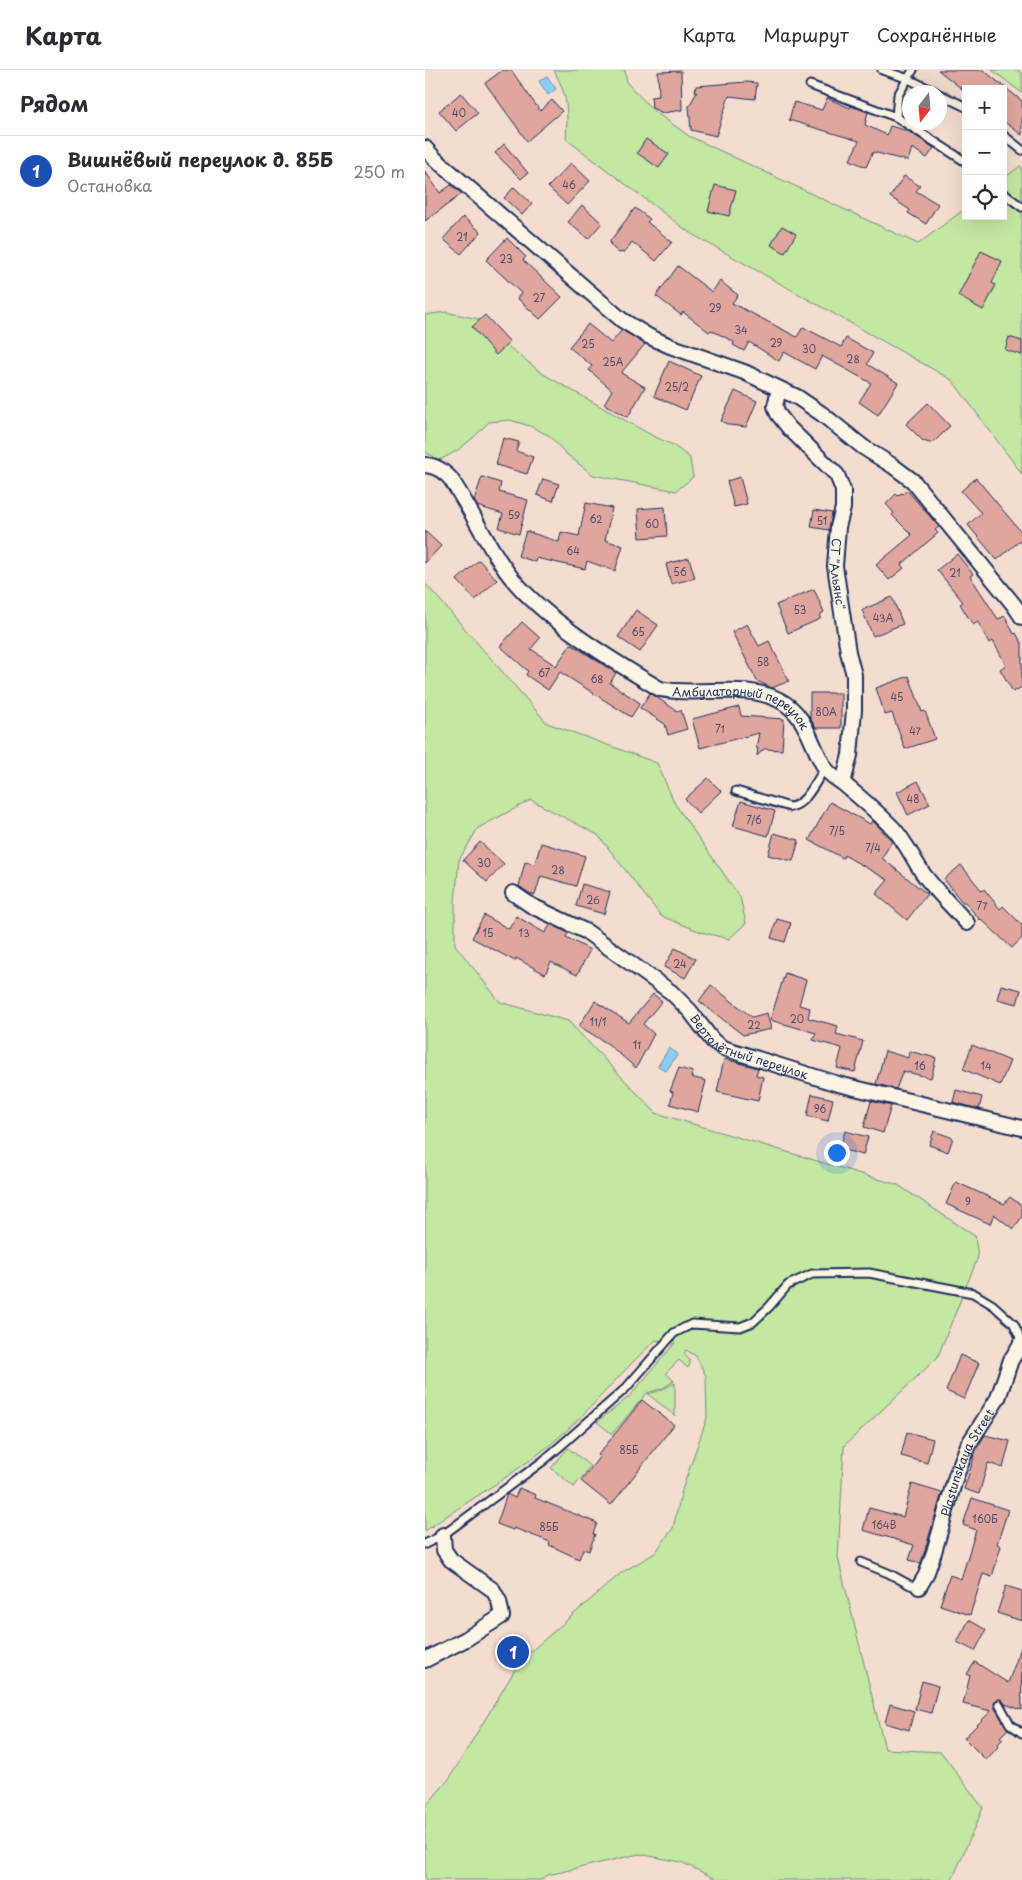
<!DOCTYPE html>
<html lang="ru">
<head>
<meta charset="utf-8">
<style>
  :root { --surface:#fff; --page:#f2f2f3; --text:#2b2b33; --muted:#7c7c81; --line:#e1e1e2; --accent:#c8321e }
  body { margin:0; font-family:"Playpen Sans",sans-serif; background:var(--page); color:var(--text) }
  .controls { position:absolute; right:15px; top:15px; display:grid; overflow:hidden; border-radius:0px; box-shadow:0 5px 20px #0002 }
  .controls button { width:45px; height:45px; display:grid; place-items:center; padding:0; border:0; border-bottom:1px solid var(--line); background:var(--surface); color:var(--text); font:25px sans-serif }
  .compass { position:absolute; left:477px; top:15px; width:45px; height:45px; border-radius:50%; background:var(--surface); box-shadow:0 5px 20px #0002; rotate:196deg }
  .you { position:absolute; left:411px; top:1082px; width:18px; height:18px; margin:-12px; border:4px solid #fff; border-radius:50%; background:#1a73e8; box-shadow:0 0 0 8px #1a73e833 }
  .badge { display:grid; place-items:center; width:32px; height:32px; border-radius:50%; background:var(--accent); color:#fff; font-size:16px; font-weight:700 }
  .pin { position:absolute; translate:-50% -50%; border:2px solid #fff; box-shadow:0 1px 5px #0006 }
  .list { margin:0; padding:0; list-style:none }
  h2 { display:flex; justify-content:space-between; align-items:center; height:65px; margin:0; padding:0 20px; font-size:21px }
  h2 small { font-size:16px; font-weight:400; color:var(--muted) }
  .list li { display:grid; grid-template-columns:32px 1fr auto; gap:15px; align-items:center; box-sizing:border-box; height:70px; padding:0 20px; border-top:1px solid var(--line) }
  .list b { display:block; font-size:19px; white-space:nowrap }
  .list p { margin:0; font-size:16px; white-space:nowrap; color:var(--muted) }
  .list em { font-size:16px; font-style:normal; color:var(--muted) }
  .icon { flex:none; width:28px; height:28px; fill:none; stroke:currentColor; stroke-width:2; stroke-linecap:round; stroke-linejoin:round }
  .map { position:relative; flex:none; width:597px; height:1810px; overflow:hidden }
  header { display:flex; align-items:center; gap:30px; box-sizing:border-box; height:70px; padding:0 25px; background:var(--surface); border-bottom:1px solid var(--line) }
  header strong { font-size:24px }
  nav { display:flex; gap:28px; margin-inline-start:auto; font-size:18px }
  main { display:flex }
  aside { flex:1; background:var(--surface) }
  .map>svg:first-child { display:block }
  .green { fill:#c3e8a2; stroke:#6f8c80 }
  .water { fill:#8fcdef; stroke:#618eb5 }
  .building { fill:#e0a69d; stroke:#1b2f5e }
  .lines { fill:none; stroke-linecap:round; stroke-linejoin:round }
  .lane-casing { stroke:#1b2f5e; stroke-width:11 }
  .street-casing { stroke:#1b2f5e; stroke-width:18 }
  .lane { stroke:#fcf5e5; stroke-width:7 }
  .street { stroke:#fcf5e5; stroke-width:14 }
  .labels { text-anchor:middle; dominant-baseline:central; stroke-width:4; stroke-linejoin:round; paint-order:stroke }
  .number-label { font-size:10px; fill:#4c4d6e }
  .street-label { font-size:12px; fill:#1b2f5e; stroke:#fcf5e5 }
</style>
</head>
<body>
<header>
<strong>Карта</strong>
<nav><a>Карта</a><a>Маршрут</a><a>Сохранённые</a></nav>
</header>
<main>
<aside>
<h2>Рядом<small></small></h2>
<ul class="list">
<li><span class="badge" style="background:#1a4fb4">1</span><div><b>Вишнёвый переулок д. 85Б</b><p>Остановка</p></div><em>250 m</em></li>
</ul>
</aside>
<div class="map">
<svg width="597" height="1810" viewBox="0 0 597 1810">
  <rect width="100%" height="100%" fill="#f4ddcf"/>
  <filter id="ink" filterUnits="userSpaceOnUse"><feTurbulence type="fractalNoise" baseFrequency=".02" numOctaves="2"/><feDisplacementMap in="SourceGraphic" scale="10" xChannelSelector="R" yChannelSelector="G"/><feConvolveMatrix kernelMatrix="1 2 1 2 8 2 1 2 1" color-interpolation-filters="sRGB"/></filter>
  <g filter="url(#ink)">
    <!-- green -->
    <g class="green">
      <path d="M 129,0 L 200,0 L 202,13 L 229,41 L 264,66 L 493,174 L 541,138 L 541,146 L 578,146 L 578,109 L 595,96 L 597,97 L 597,404 L 527,310 L 265,163 L 141,69 C 143,39 143,27 129,0 Z"/>
      <path d="M 567,0 L 592,0 L 597,3 L 597,23 Z"/>
      <path d="M 20,242 L 54,249 L 69,265 L 118,304 L 228,366 L 248,375 L 265,388 L 268,407 L 251,421 L 168,405 L 140,383 L 125,366 L 105,356 L 85,350 L 64,352 L 49,367 L 33,380 L 15,390 L 0,382 L 0,245 Z"/>
      <path d="M 0,513 L 122,653 L 232,693 L 250,734 L 315,827 L 321,853 L 304,869 L 276,862 L 236,846 L 173,765 L 106,730 L 53,758 L 34,790 L 30,831 L 30,875 L 75,932 L 143,951 L 231,1043 L 473,1115 L 550,1166 L 553,1187 L 512,1288 L 419,1376 L 413,1488 L 460,1679 L 516,1682 L 558,1738 L 527,1810 L 293,1810 L 256,1792 L 214,1784 L 123,1805 L 116,1810 L 0,1810 L 0,1737 L 24,1709 L 96,1590 L 196,1503 L 230,1483 L 248,1458 L 257,1420 L 282,1348 L 281,1306 L 271,1286 L 261,1280 L 259,1284 C 264,1289 267,1292 263,1298 L 254,1290 L 241,1303 L 249,1311 L 238,1318 L 222,1323 L 187,1364 L 172,1352 L 204,1327 L 250,1273 L 231,1270 C 199,1298 172,1333 140,1362 C 98,1400 46,1428 0,1461 Z"/>
      <path d="M 250,1313 L 250,1346 L 223,1324 L 234,1321 Z"/>
      <path d="M 143,1378 L 165,1396 L 149,1417 L 126,1398 Z"/>
    </g>
    <!-- water -->
    <g class="water">
      <path d="M 122,6 L 131,19 L 123,25 L 114,11 Z"/>
      <path d="M 244,978 L 253,984 L 241,1001 L 233,996 Z"/>
    </g>
    <!-- building -->
    <g class="building">
      <path d="M 78,0 L 86,0 L 115,41 L 127,30 L 137,41 L 102,71 L 60,13 Z"/>
      <path d="M 513,0 L 558,0 L 597,31 L 597,65 L 578,51 L 578,19 L 537,19 Z"/>
      <path d="M 256,1 L 257,40 L 238,43 L 227,38 L 226,27 L 234,26 L 233,2 Z"/>
      <path d="M 321,12 L 332,13 L 330,29 L 304,26 L 291,66 L 266,60 L 264,36 L 272,22 L 270,21 L 271,16 Z"/>
      <path d="M 36,23 L 53,43 L 31,61 L 14,41 Z"/>
      <path d="M 402,28 L 425,38 L 426,36 L 443,42 L 440,55 L 462,65 L 465,56 L 483,61 L 509,78 L 502,88 L 487,78 L 483,91 L 448,82 L 441,97 L 425,90 L 434,71 L 364,50 L 369,32 L 397,40 Z"/>
      <path d="M 221,69 L 244,84 L 234,98 L 212,83 Z"/>
      <path d="M 79,74 L 103,103 L 96,109 L 70,83 Z"/>
      <path d="M 146,93 L 165,111 L 142,135 L 123,117 Z"/>
      <path d="M 0,101 L 15,123 L 26,115 L 37,124 L 0,151 Z"/>
      <path d="M 479,106 L 495,116 L 491,121 L 513,134 L 501,154 L 483,143 L 485,140 L 465,127 Z"/>
      <path d="M 290,115 L 311,120 L 304,146 L 283,141 Z"/>
      <path d="M 89,117 L 107,134 L 97,145 L 79,128 Z"/>
      <path d="M 157,135 L 177,153 L 163,169 L 143,152 Z"/>
      <path d="M 210,138 L 225,149 L 222,152 L 247,172 L 231,191 L 207,172 L 200,182 L 194,183 L 186,176 L 185,171 Z"/>
      <path d="M 38,147 L 56,162 L 36,184 L 18,169 Z"/>
      <path d="M 357,156 L 371,164 L 360,183 L 346,175 Z"/>
      <path d="M 82,168 L 101,187 L 98,190 L 137,227 L 115,249 L 92,228 L 96,223 L 61,190 Z"/>
      <path d="M 556,181 L 577,191 L 567,213 L 571,215 L 558,240 L 533,226 Z"/>
      <path d="M 253,196 L 287,222 L 295,211 L 313,225 L 307,233 L 372,267 L 378,257 L 416,277 L 421,268 L 448,283 L 442,294 L 473,313 L 453,345 L 434,332 L 446,313 L 397,286 L 390,299 L 359,282 L 354,291 L 324,272 L 319,281 L 308,275 L 309,272 L 286,260 L 284,262 L 258,242 L 256,245 L 231,226 Z"/>
      <path d="M 60,245 L 85,272 L 71,285 L 47,257 Z"/>
      <path d="M 163,254 L 186,273 L 197,260 L 220,274 L 196,303 L 220,317 L 203,347 L 179,334 L 187,320 L 164,300 L 167,296 L 144,277 Z"/>
      <path d="M 584,267 L 597,271 L 597,285 L 580,280 Z"/>
      <path d="M 244,291 L 276,306 L 261,340 L 229,326 Z"/>
      <path d="M 310,321 L 332,331 L 321,357 L 304,355 L 296,351 Z"/>
      <path d="M 503,333 L 525,356 L 509,372 L 505,373 L 498,371 L 481,354 Z"/>
      <path d="M 78,368 L 94,372 L 91,381 L 108,387 L 102,404 L 71,395 Z"/>
      <path d="M 57,407 L 76,413 L 74,422 L 103,430 L 94,464 L 74,458 L 78,444 L 52,436 L 49,430 Z"/>
      <path d="M 315,407 L 322,434 L 309,437 L 302,411 Z"/>
      <path d="M 551,408 L 597,463 L 597,469 L 572,490 L 543,455 L 556,443 L 536,421 Z"/>
      <path d="M 118,409 L 134,414 L 128,431 L 112,425 Z"/>
      <path d="M 482,420 L 514,457 L 510,460 L 513,463 L 476,495 L 479,498 L 464,510 L 451,495 L 487,465 L 467,445 L 469,443 L 461,434 L 471,424 L 473,426 L 476,423 L 478,424 Z"/>
      <path d="M 161,433 L 187,438 L 180,470 L 198,476 L 190,501 L 162,491 L 160,499 L 111,488 L 110,492 L 93,486 L 101,461 L 134,472 L 136,462 L 154,466 Z"/>
      <path d="M 240,437 L 242,466 L 215,468 L 213,439 Z"/>
      <path d="M 389,440 L 407,443 L 404,460 L 386,457 Z"/>
      <path d="M 0,461 L 16,476 L 0,493 Z"/>
      <path d="M 532,484 L 548,504 L 545,506 L 573,549 L 580,546 L 589,564 L 591,563 L 597,574 L 597,617 L 588,622 L 575,599 L 581,595 L 568,571 L 564,573 L 553,552 L 548,555 L 535,534 L 538,532 L 512,500 Z"/>
      <path d="M 264,488 L 270,508 L 246,514 L 241,494 Z"/>
      <path d="M 54,490 L 72,510 L 50,530 L 32,510 Z"/>
      <path d="M 389,519 L 399,542 L 396,544 L 395,549 L 363,563 L 351,535 Z"/>
      <path d="M 467,527 L 478,554 L 448,566 L 437,540 Z"/>
      <path d="M 211,540 L 233,555 L 215,582 L 193,567 Z"/>
      <path d="M 97,552 L 115,568 L 106,579 L 131,596 L 146,574 L 191,603 L 185,613 L 215,633 L 206,647 L 135,602 L 123,620 L 101,605 L 103,601 L 75,576 Z"/>
      <path d="M 322,554 L 334,576 L 344,571 L 364,611 L 347,618 L 332,611 L 307,562 Z"/>
      <path d="M 484,606 L 497,642 L 500,641 L 510,669 L 480,679 L 467,643 L 460,645 L 451,618 Z"/>
      <path d="M 225,623 L 252,641 L 256,640 L 262,659 L 243,665 L 240,654 L 215,638 Z"/>
      <path d="M 385,623 L 416,623 L 416,658 L 391,658 L 385,648 Z"/>
      <path d="M 314,637 L 316,646 L 359,649 L 357,680 L 339,679 L 332,686 L 333,678 L 331,678 L 334,663 L 275,678 L 267,649 Z"/>
      <path d="M 283,708 L 296,721 L 273,743 L 260,729 Z"/>
      <path d="M 493,711 L 505,734 L 483,745 L 472,722 Z"/>
      <path d="M 316,731 L 350,741 L 343,766 L 308,756 Z"/>
      <path d="M 405,732 L 445,754 L 447,751 L 451,754 L 467,771 L 457,788 L 502,824 L 482,850 L 451,824 L 463,810 L 419,785 L 418,788 L 384,770 Z"/>
      <path d="M 349,763 L 374,770 L 368,791 L 343,785 Z"/>
      <path d="M 55,772 L 79,794 L 62,812 L 38,790 Z"/>
      <path d="M 116,773 L 160,786 L 151,816 L 116,806 L 110,825 L 104,823 L 94,816 L 100,792 L 110,794 Z"/>
      <path d="M 536,795 L 557,821 L 559,819 L 575,839 L 578,836 L 597,855 L 597,868 L 587,878 L 556,849 L 555,850 L 540,832 L 537,832 L 519,809 Z"/>
      <path d="M 157,814 L 185,822 L 179,844 L 151,836 Z"/>
      <path d="M 59,845 L 84,859 L 91,846 L 120,863 L 126,854 L 143,863 L 141,867 L 165,880 L 152,905 L 126,892 L 120,904 L 91,888 L 90,891 L 47,868 Z"/>
      <path d="M 352,849 L 366,853 L 360,872 L 346,868 Z"/>
      <path d="M 250,878 L 271,889 L 260,908 L 239,897 Z"/>
      <path d="M 360,903 L 381,910 L 374,935 L 385,938 L 383,948 L 413,956 L 411,964 L 438,971 L 430,1002 L 412,998 L 417,978 L 388,970 L 391,963 L 345,950 Z"/>
      <path d="M 286,915 L 327,947 L 342,943 L 346,959 L 318,965 L 274,931 Z"/>
      <path d="M 576,915 L 596,920 L 592,934 L 572,929 Z"/>
      <path d="M 228,924 L 237,931 L 218,954 L 229,964 L 211,998 L 183,974 L 154,956 L 170,931 L 204,953 Z"/>
      <path d="M 547,975 L 585,991 L 575,1015 L 538,999 Z"/>
      <path d="M 460,981 L 483,988 L 484,981 L 511,988 L 506,1008 L 478,1001 L 471,1019 L 451,1014 Z"/>
      <path d="M 299,989 L 333,998 L 331,1005 L 338,1007 L 333,1031 L 292,1022 Z"/>
      <path d="M 254,998 L 268,1002 L 266,1007 L 281,1011 L 273,1042 L 245,1034 L 248,1022 L 245,1021 Z"/>
      <path d="M 531,1020 L 557,1027 L 554,1039 L 528,1032 Z"/>
      <path d="M 387,1024 L 408,1029 L 403,1051 L 382,1046 Z"/>
      <path d="M 446,1031 L 466,1036 L 458,1063 L 439,1057 Z"/>
      <path d="M 420,1061 L 443,1067 L 438,1085 L 415,1079 Z"/>
      <path d="M 509,1061 L 528,1068 L 523,1082 L 504,1075 Z"/>
      <path d="M 531,1112 L 579,1134 L 585,1127 L 597,1136 L 597,1147 L 588,1159 L 569,1144 L 565,1154 L 521,1134 Z"/>
      <path d="M 535,1285 L 554,1293 L 539,1329 L 521,1321 Z"/>
      <path d="M 217,1330 L 249,1355 L 186,1435 L 156,1411 L 175,1386 L 173,1385 Z"/>
      <path d="M 482,1362 L 508,1369 L 502,1393 L 476,1386 Z"/>
      <path d="M 560,1365 L 585,1371 L 578,1398 L 563,1393 L 554,1424 L 539,1419 L 552,1378 Z"/>
      <path d="M 487,1414 L 517,1423 L 496,1493 L 484,1490 L 489,1475 L 438,1460 L 444,1438 L 478,1447 Z"/>
      <path d="M 94,1418 L 111,1425 L 110,1428 L 172,1453 L 168,1464 L 170,1464 L 164,1481 L 158,1479 L 154,1489 L 124,1475 L 125,1472 L 89,1458 L 88,1460 L 72,1454 L 82,1424 L 90,1428 Z"/>
      <path d="M 547,1428 L 583,1440 L 572,1474 L 576,1476 L 567,1507 L 558,1504 L 545,1545 L 515,1535 L 525,1505 L 536,1509 L 551,1460 L 538,1455 Z"/>
      <path d="M 581,1516 L 597,1521 L 597,1551 L 572,1543 Z"/>
      <path d="M 544,1550 L 561,1560 L 550,1581 L 532,1572 Z"/>
      <path d="M 596,1578 L 597,1640 L 580,1634 L 576,1629 L 570,1631 L 569,1637 L 583,1659 L 575,1667 L 578,1669 L 572,1675 L 573,1677 L 561,1690 L 539,1668 L 566,1641 L 538,1634 L 545,1606 L 542,1604 L 550,1592 L 583,1613 Z"/>
      <path d="M 497,1611 L 513,1616 L 506,1643 L 490,1639 Z"/>
      <path d="M 465,1634 L 489,1641 L 484,1660 L 460,1653 Z"/>
    </g>
    <g class="lines">
      <!-- lane casing -->
      <g class="lane-casing">
        <g id="lane">
          <path d="M 457,0 L 481,8 L 511,22"/>
          <path d="M 385,15 L 471,47 L 541,92"/>
          <path d="M 514,24 L 541,37"/>
          <path d="M 471,47 L 473,25 L 488,0"/>
          <path d="M 578,65 L 597,80"/>
          <path d="M 578,123 L 597,137"/>
          <path d="M 311,721 L 365,737 C 381,735 391,711 400,698"/>
          <path d="M 0,1474 L 18,1465 L 118,1391 L 140,1372 L 201,1318 L 249,1263 L 267,1254 L 315,1257 L 328,1252 L 344,1237 L 363,1215 L 387,1204 L 444,1203 L 548,1223 L 568,1235 L 589,1254 L 597,1272"/>
          <path d="M 436,1492 L 463,1503 L 485,1515 L 494,1517"/>
          <path d="M 574,1634 L 585,1654 L 597,1663"/>
        </g>
      </g>
      <!-- street casing -->
      <g class="street-casing">
        <g id="street">
          <path d="M 0,78 L 9,88 L 197,250 L 223,266 L 245,276 L 319,302 L 372,327 L 397,344 L 438,377 L 468,396 L 488,411 L 589,535 L 597,547"/>
          <path id="s1" d="M 354,319 L 350,336 L 353,344 L 364,358 L 412,405 L 418,420 L 418,438 L 413,457 L 410,496 L 423,582 L 429,605 L 429,640 L 425,685 L 418,713"/>
          <path id="s2" d="M 0,395 C 11,396 17,400 25,408 C 47,440 62,476 85,506 C 119,549 188,591 235,619 C 273,627 319,612 354,630 C 382,644 385,674 400,698 C 405,706 413,709 420,715 C 436,728 453,743 468,758 C 481,772 488,789 499,805 C 512,822 528,837 542,853"/>
          <path id="s3" d="M 88,823 L 107,836 L 162,862 L 246,922 L 265,941 L 288,971 L 298,978 L 413,1014 L 597,1058"/>
          <path id="s4" d="M 494,1517 L 501,1505 L 509,1482 L 531,1406 L 543,1375 L 573,1328 L 586,1290 L 597,1272"/>
          <path d="M 0,1590 L 41,1569 L 77,1546 L 74,1531 L 68,1520 L 26,1490 L 19,1480 L 18,1465"/>
        </g>
      </g>
      <!-- lane -->
      <use href="#lane" class="lane"/>
      <!-- street -->
      <use href="#street" class="street"/>
    </g>
  </g>
  <g class="labels">
    <!-- number labels -->
    <g class="number-label">
      <text x="34" y="42">40</text>
      <text x="144" y="114">46</text>
      <text x="37" y="166">21</text>
      <text x="81" y="188">23</text>
      <text x="114" y="227">27</text>
      <text x="290" y="237">29</text>
      <text x="316" y="259">34</text>
      <text x="351" y="272">29</text>
      <text x="163" y="273">25</text>
      <text x="384" y="278">30</text>
      <text x="428" y="288">28</text>
      <text x="188" y="291">25А</text>
      <text x="252" y="316">25/2</text>
      <text x="89" y="444">59</text>
      <text x="171" y="448">62</text>
      <text x="397" y="450">51</text>
      <text x="227" y="453">60</text>
      <text x="148" y="480">64</text>
      <text x="255" y="501">56</text>
      <text x="530" y="502">21</text>
      <text x="375" y="539">53</text>
      <text x="458" y="547">43А</text>
      <text x="213" y="561">65</text>
      <text x="338" y="591">58</text>
      <text x="119" y="602">67</text>
      <text x="172" y="608">68</text>
      <text x="472" y="626">45</text>
      <text x="401" y="641">80А</text>
      <text x="295" y="658">71</text>
      <text x="490" y="660">47</text>
      <text x="488" y="728">48</text>
      <text x="329" y="749">7/6</text>
      <text x="412" y="760">7/5</text>
      <text x="448" y="777">7/4</text>
      <text x="59" y="792">30</text>
      <text x="133" y="799">28</text>
      <text x="168" y="829">26</text>
      <text x="557" y="835">77</text>
      <text x="63" y="862">15</text>
      <text x="99" y="862">13</text>
      <text x="255" y="893">24</text>
      <text x="372" y="948">20</text>
      <text x="173" y="951">11/1</text>
      <text x="329" y="954">22</text>
      <text x="212" y="974">11</text>
      <text x="495" y="995">16</text>
      <text x="561" y="995">14</text>
      <text x="395" y="1038">96</text>
      <text x="543" y="1131">9</text>
      <text x="204" y="1379">85Б</text>
      <text x="560" y="1448">160Б</text>
      <text x="459" y="1454">164В</text>
      <text x="124" y="1456">85Б</text>
    </g>
    <!-- street labels -->
    <g class="street-label">
      <text stroke="none"><textPath href="#s1" startOffset="212">СТ "Альянс"</textPath></text>
      <text stroke="none"><textPath href="#s2" startOffset="419">Амбулаторный переулок</textPath></text>
      <text stroke="none"><textPath href="#s3" startOffset="286">Вертолётный переулок</textPath></text>
      <text stroke="none"><textPath href="#s4" startOffset="134">Plastunskaya Street</textPath></text>
    </g>
  </g>
</svg>
<div class="controls">
<button>+</button>
<button>−</button>
<button><svg class="icon" aria-label="locate" viewBox="0 0 24 24"><circle cx="12" cy="12" r="6"/><path d="M12 2v4M12 18v4M2 12h4M18 12h4"/></svg></button>
</div>
<svg class="compass" viewBox="-18 -18 36 36"><path d="M0-13l5 13h-10z" fill="#e53935"/><path d="M0 13l5-13h-10z" fill="#7c7c81"/></svg>
<div class="you"></div>
<div class="pin badge" style="left:88px;top:1582px;background:#1a4fb4">1</div>
</div>
</main>
</body>
</html>
